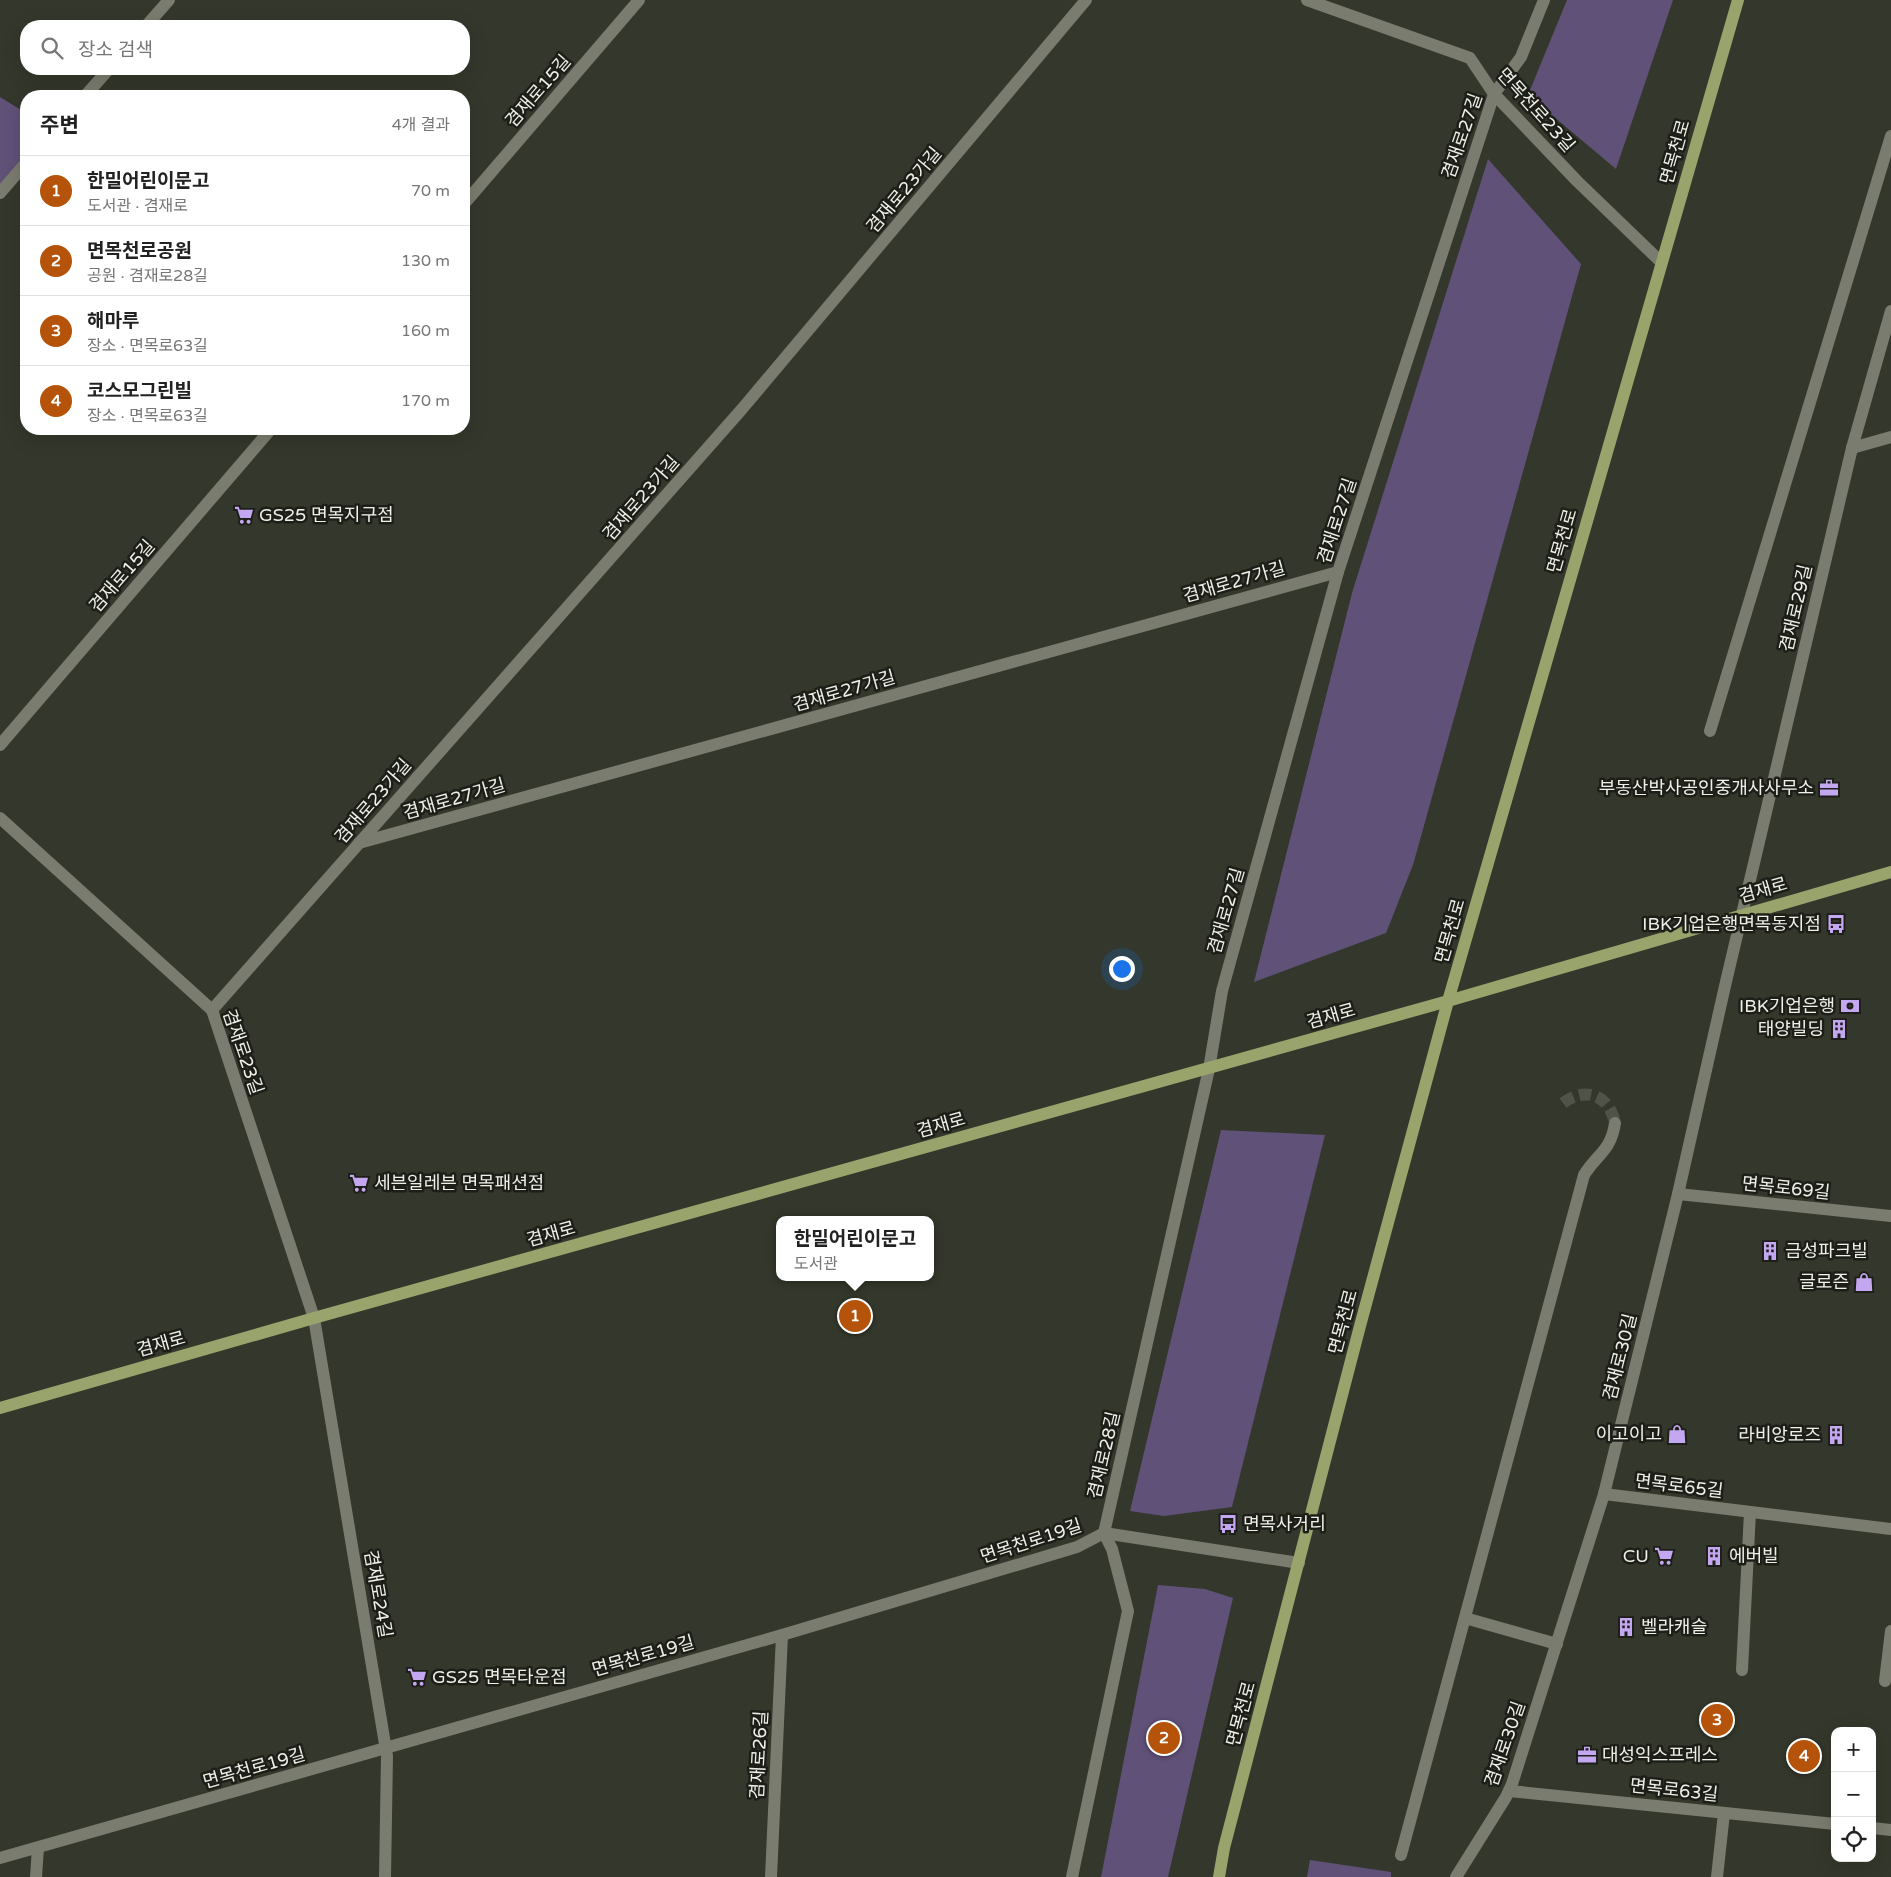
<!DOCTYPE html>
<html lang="ko">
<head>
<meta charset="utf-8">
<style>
  :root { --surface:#fff; --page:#f2f2f2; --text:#222; --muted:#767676; --line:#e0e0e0; --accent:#b45309 }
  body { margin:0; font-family:"Varela Round","Noto Sans KR",sans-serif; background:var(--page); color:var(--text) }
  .controls { position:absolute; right:15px; bottom:15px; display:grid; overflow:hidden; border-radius:10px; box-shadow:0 5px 20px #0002 }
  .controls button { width:45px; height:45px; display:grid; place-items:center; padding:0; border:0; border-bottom:1px solid var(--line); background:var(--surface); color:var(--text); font:25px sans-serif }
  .you { position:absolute; left:1121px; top:968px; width:18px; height:18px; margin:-12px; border:4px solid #fff; border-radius:50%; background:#1a73e8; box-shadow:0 0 0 8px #1a73e833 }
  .badge { display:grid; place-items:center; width:32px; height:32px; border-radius:50%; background:var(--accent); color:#fff; font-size:16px; font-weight:700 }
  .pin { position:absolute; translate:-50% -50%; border:2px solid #fff; box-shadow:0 1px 5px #0006 }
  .popup { position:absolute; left:776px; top:1216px; width:158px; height:65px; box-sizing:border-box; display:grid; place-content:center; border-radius:10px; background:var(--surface); filter:drop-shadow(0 1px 4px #0005); font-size:16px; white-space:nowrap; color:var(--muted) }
  .popup b { font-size:19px; color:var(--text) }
  .popup::after { content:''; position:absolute; left:50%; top:100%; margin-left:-10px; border:10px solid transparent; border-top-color:var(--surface) }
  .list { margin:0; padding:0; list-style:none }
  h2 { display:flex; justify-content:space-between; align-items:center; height:65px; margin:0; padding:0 20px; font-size:21px }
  h2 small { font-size:16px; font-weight:400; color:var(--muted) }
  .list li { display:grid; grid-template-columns:32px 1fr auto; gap:15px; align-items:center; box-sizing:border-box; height:70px; padding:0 20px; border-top:1px solid var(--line) }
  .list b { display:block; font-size:19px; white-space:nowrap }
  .list p { margin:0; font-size:16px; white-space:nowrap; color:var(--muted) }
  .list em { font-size:16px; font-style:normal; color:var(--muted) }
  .icon { flex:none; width:28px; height:28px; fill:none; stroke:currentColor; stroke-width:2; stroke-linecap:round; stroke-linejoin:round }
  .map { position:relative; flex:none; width:1891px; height:1877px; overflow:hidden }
  .search { position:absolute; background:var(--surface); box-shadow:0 5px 20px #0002; left:20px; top:20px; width:450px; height:55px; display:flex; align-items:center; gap:12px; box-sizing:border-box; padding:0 18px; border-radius:20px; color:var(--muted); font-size:19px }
  .panel { position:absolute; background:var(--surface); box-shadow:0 5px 20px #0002; left:20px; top:90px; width:450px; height:345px; border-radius:20px }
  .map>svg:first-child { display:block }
  .green { fill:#605178 }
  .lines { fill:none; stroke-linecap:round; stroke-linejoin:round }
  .minor-tunnel { stroke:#505347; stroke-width:12; stroke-dasharray:12 6; stroke-linecap:butt }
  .minor { stroke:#797c6e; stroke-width:12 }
  .major { stroke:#98a46c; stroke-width:12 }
  .labels { text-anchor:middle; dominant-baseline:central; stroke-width:5; stroke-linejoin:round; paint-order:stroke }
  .street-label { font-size:18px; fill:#eef0e8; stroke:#1d1e18 }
  .poi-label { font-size:18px; fill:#eef0e8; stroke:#1d1e18; text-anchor:start }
</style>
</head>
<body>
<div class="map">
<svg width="1891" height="1877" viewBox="0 0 1891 1877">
  <rect width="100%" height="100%" fill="#34372b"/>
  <!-- green -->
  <g class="green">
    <path d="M 1567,0 L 1673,0 L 1616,169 L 1528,95 Z"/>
    <path d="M 0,97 L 26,113 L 26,163 L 0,193 Z"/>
    <path d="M 1488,159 L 1581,264 L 1413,865 L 1386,933 L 1254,982 L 1352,593 Z"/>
    <path d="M 1221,1130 L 1325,1135 L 1232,1507 L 1164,1516 L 1130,1511 Z"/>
    <path d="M 1158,1585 L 1205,1589 L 1233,1598 L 1168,1877 L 1101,1877 Z"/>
    <path d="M 1310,1860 L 1391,1872 L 1391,1877 L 1307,1877 Z"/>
  </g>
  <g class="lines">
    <!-- minor-tunnel -->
    <path class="minor-tunnel" d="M 1563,1103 C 1586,1086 1609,1095 1615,1123"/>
    <!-- minor -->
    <g class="minor">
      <path d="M 1307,0 L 1470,58 L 1494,94 L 1577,181 L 1661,262"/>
      <path d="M 146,26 L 169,0"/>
      <path d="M 85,96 L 109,69"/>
      <path d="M 0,193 L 26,163"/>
      <path d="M 464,204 L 639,0"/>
      <path d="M 1852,448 L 1891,437"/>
      <path d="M 1710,731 L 1891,136"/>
      <path d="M 0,745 L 271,429"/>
      <path d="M 0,818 L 212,1010 L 314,1318 L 387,1756 L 385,1877"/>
      <path d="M 359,843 L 1338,572"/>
      <path d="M 212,1010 L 742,409 L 1086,0"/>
      <path d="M 1678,1194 L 1891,1216"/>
      <path d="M 1604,1494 L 1891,1529"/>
      <path d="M 1465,1618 L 1557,1644"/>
      <path d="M 1742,1670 L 1750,1512"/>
      <path d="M 1885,1681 L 1891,1631"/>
      <path d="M 1510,1791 L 1835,1824"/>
      <path d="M 1872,1828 L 1891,1830"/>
      <path d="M 1401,1855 L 1584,1175 C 1597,1154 1611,1151 1615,1123"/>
      <path d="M 0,1858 L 782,1635 L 1077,1547 L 1104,1533 L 1299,1563"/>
      <path d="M 36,1877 L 38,1848"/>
      <path d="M 771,1877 L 782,1635"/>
      <path d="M 1072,1877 L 1128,1611 L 1112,1549 L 1104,1533 L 1209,1069 L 1222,991 L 1338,572 L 1494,94 L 1521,57 L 1544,0"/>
      <path d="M 1456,1877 L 1506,1797 L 1512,1784 L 1604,1494 L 1678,1194 L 1725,986 L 1852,448 L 1891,311"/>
      <path d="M 1717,1877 L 1724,1813"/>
    </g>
    <!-- major -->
    <g class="major">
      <path d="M 0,1408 L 314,1318 L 1448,1001 L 1891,872"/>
      <path d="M 1219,1877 L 1224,1848 L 1360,1326 L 1448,1001 L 1738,0"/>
    </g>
  </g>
  <!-- icons -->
  <defs>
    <g id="supermarket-bare" transform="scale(1.5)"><path d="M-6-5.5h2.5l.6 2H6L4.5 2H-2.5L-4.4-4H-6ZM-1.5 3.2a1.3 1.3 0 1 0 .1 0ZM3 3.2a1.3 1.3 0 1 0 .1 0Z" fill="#c4a7f1" stroke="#1d1e18" stroke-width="2.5" paint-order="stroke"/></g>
    <g id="office-bare" transform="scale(1.5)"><path d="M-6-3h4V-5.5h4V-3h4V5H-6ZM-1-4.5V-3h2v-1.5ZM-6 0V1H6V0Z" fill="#c4a7f1" stroke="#1d1e18" stroke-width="2.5" paint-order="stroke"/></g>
    <g id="bus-bare" transform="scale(1.5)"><path d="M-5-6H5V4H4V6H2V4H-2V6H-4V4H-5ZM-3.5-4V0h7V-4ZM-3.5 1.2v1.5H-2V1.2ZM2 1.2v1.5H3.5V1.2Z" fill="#c4a7f1" stroke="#1d1e18" stroke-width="2.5" paint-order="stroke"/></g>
    <g id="bank-bare" transform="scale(1.5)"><path d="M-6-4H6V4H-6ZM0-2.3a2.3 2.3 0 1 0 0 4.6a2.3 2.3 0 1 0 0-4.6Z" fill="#c4a7f1" stroke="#1d1e18" stroke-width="2.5" paint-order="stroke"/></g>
    <g id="building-bare" transform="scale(1.5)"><path d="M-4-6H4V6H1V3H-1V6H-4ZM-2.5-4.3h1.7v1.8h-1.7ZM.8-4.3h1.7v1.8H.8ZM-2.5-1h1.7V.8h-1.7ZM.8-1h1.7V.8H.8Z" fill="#c4a7f1" stroke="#1d1e18" stroke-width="2.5" paint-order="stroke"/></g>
    <g id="shop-bare" transform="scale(1.5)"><path d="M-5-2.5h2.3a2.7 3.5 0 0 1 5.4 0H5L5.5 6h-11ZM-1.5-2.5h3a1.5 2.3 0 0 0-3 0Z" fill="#c4a7f1" stroke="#1d1e18" stroke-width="2.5" paint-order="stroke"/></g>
  </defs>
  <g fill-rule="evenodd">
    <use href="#supermarket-bare" x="244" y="515"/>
    <use href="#office-bare" x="1829" y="788"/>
    <use href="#bus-bare" x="1836" y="924"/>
    <use href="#bank-bare" x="1850" y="1006"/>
    <use href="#building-bare" x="1839" y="1029"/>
    <use href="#supermarket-bare" x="359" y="1183"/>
    <use href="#building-bare" x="1770" y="1251"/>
    <use href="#shop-bare" x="1864" y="1282"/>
    <use href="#shop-bare" x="1677" y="1434"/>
    <use href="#building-bare" x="1836" y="1435"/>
    <use href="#bus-bare" x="1228" y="1524"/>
    <use href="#supermarket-bare" x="1664" y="1556"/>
    <use href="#building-bare" x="1714" y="1556"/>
    <use href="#building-bare" x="1626" y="1627"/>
    <use href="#supermarket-bare" x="417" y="1677"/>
    <use href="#office-bare" x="1587" y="1755"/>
  </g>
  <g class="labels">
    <!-- street labels -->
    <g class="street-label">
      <text transform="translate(538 91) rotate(-49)">겸재로15길</text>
      <text transform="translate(1536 110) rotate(48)">면목천로23길</text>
      <text transform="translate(1462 136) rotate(-71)">겸재로27길</text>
      <text transform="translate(1675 152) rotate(-74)">면목천로</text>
      <text transform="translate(904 190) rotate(-50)">겸재로23가길</text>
      <text transform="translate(641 498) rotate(-49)">겸재로23가길</text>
      <text transform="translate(1337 521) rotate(-72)">겸재로27길</text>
      <text transform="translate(1562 541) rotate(-74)">면목천로</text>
      <text transform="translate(122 576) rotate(-49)">겸재로15길</text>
      <text transform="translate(1234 582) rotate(-16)">겸재로27가길</text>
      <text transform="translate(1796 608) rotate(-77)">겸재로29길</text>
      <text transform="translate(844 691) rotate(-16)">겸재로27가길</text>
      <text transform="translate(454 799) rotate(-16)">겸재로27가길</text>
      <text transform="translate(373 801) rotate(-49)">겸재로23가길</text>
      <text transform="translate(1763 890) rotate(-16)">겸재로</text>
      <text transform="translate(1226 911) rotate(-74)">겸재로27길</text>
      <text transform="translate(1450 931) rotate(-74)">면목천로</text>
      <text transform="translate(1331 1016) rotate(-16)">겸재로</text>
      <text transform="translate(243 1052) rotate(71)">겸재로23길</text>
      <text transform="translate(941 1125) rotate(-16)">겸재로</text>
      <text transform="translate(1786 1188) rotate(6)">면목로69길</text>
      <text transform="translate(551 1234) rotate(-16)">겸재로</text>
      <text transform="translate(1343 1322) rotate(-75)">면목천로</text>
      <text transform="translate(161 1344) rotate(-16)">겸재로</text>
      <text transform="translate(1620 1357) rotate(-76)">겸재로30길</text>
      <text transform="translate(1104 1455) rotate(-77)">겸재로28길</text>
      <text transform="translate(1679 1486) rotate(7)">면목로65길</text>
      <text transform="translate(1031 1541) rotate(-18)">면목천로19길</text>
      <text transform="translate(378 1594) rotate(80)">겸재로24길</text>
      <text transform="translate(643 1656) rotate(-16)">면목천로19길</text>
      <text transform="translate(1241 1714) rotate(-75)">면목천로</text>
      <text transform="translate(1505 1744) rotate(-71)">겸재로30길</text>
      <text transform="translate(759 1755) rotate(-87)">겸재로26길</text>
      <text transform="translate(254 1768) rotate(-16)">면목천로19길</text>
      <text transform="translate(1674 1790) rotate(6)">면목로63길</text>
    </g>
    <!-- poi labels -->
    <g class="poi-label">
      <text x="259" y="515">GS25 면목지구점</text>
      <text x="1814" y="788" text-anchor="end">부동산박사공인중개사사무소</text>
      <text x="1821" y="924" text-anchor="end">IBK기업은행면목동지점</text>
      <text x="1835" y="1006" text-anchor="end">IBK기업은행</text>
      <text x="1824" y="1029" text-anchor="end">태양빌딩</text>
      <text x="374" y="1183">세븐일레븐 면목패션점</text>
      <text x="1785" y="1251">금성파크빌</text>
      <text x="1849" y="1282" text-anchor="end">글로즌</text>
      <text x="1662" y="1434" text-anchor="end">이고이고</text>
      <text x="1821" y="1435" text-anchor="end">라비앙로즈</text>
      <text x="1243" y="1524">면목사거리</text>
      <text x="1649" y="1556" text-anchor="end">CU</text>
      <text x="1729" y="1556">에버빌</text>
      <text x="1641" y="1627">벨라캐슬</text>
      <text x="432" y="1677">GS25 면목타운점</text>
      <text x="1602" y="1755">대성익스프레스</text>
    </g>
  </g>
</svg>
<div class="controls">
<button>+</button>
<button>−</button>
<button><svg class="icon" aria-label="locate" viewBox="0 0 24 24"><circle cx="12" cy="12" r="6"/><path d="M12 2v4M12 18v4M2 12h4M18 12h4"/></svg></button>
</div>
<div class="you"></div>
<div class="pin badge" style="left:855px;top:1316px">1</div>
<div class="popup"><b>한밀어린이문고</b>도서관</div>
<div class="pin badge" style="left:1164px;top:1738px">2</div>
<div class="pin badge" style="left:1717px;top:1720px">3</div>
<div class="pin badge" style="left:1804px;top:1756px">4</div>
<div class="search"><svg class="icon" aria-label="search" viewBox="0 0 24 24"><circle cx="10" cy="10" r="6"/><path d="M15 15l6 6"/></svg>장소 검색</div>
<section class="panel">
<h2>주변<small>4개 결과</small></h2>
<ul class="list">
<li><span class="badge">1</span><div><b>한밀어린이문고</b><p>도서관 · 겸재로</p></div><em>70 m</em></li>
<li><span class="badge">2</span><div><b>면목천로공원</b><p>공원 · 겸재로28길</p></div><em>130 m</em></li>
<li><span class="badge">3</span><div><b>해마루</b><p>장소 · 면목로63길</p></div><em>160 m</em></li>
<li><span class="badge">4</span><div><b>코스모그린빌</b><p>장소 · 면목로63길</p></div><em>170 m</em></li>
</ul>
</section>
</div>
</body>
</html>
